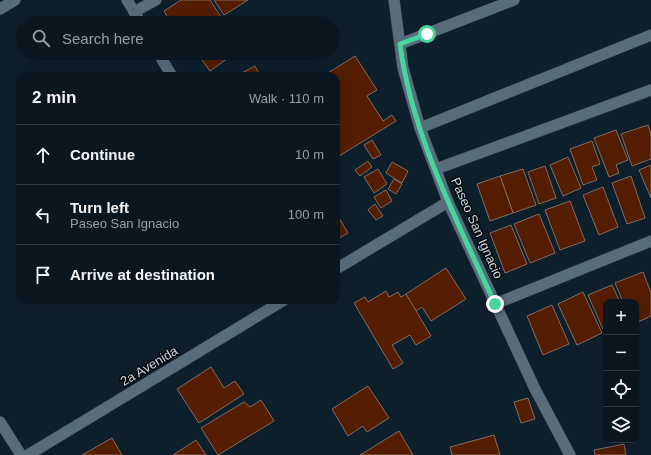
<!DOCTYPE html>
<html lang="en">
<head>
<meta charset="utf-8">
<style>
  :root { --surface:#0a1721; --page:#18242e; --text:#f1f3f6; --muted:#999fa5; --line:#2a363f }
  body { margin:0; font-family:Helvetica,sans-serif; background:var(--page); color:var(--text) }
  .controls { position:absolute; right:12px; bottom:12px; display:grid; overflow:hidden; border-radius:8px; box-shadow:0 4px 16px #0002 }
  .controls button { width:36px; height:36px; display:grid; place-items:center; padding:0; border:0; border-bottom:1px solid var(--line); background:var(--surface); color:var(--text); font:20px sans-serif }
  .stop { position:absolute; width:12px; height:12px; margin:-9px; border:3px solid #48d49d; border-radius:50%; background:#fff }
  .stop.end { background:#48d49d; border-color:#fff; box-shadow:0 1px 4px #0008 }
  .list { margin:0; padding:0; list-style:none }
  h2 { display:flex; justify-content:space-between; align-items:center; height:52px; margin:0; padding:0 16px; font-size:17px }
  h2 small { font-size:13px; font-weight:400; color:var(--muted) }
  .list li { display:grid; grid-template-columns:26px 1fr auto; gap:12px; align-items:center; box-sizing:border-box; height:60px; padding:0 16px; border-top:1px solid var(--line) }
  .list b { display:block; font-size:15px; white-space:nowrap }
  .list p { margin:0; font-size:13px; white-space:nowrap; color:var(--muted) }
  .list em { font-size:13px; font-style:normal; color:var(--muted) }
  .icon { flex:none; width:22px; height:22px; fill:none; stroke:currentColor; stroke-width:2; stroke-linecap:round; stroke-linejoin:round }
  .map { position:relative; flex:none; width:651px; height:455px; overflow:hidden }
  .search { position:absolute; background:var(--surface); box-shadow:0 4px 16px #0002; left:16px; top:16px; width:324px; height:44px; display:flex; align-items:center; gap:10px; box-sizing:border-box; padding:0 14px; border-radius:22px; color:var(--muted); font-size:15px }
  .panel { position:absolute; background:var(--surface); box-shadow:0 4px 16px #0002; left:16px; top:72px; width:324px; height:232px; border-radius:12px }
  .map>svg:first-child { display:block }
  .building { fill:#541d00; stroke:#836c61 }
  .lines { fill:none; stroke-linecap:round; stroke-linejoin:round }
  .minor-casing { stroke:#2d3741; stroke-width:12 }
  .minor { stroke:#586d7c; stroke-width:11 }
  .route { stroke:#48d49d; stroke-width:5 }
  .labels { text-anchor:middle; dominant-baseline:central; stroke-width:3; stroke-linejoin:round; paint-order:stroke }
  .street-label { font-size:13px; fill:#ced9e2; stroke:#03080e }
</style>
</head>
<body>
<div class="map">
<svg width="651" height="455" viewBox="0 0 651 455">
  <rect width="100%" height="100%" fill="#0e1f2c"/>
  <!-- building -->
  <g class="building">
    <path d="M 181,0 L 210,0 L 221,17 L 211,23 L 171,23 L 164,11 Z"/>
    <path d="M 214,0 L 248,0 L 224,15 Z"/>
    <path d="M 223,16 L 228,23 L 213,23 Z"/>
    <path d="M 197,53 L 235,53 L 210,71 Z"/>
    <path d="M 355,56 L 377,90 L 367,96 L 383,121 L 392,115 L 396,121 L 336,158 L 336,76 L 323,76 Z"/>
    <path d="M 255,66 L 260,76 L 236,76 Z"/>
    <path d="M 648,125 L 651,134 L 651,159 L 632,166 L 621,134 Z"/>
    <path d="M 616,130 L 628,160 L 616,165 L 619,173 L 609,177 L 594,138 Z"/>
    <path d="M 372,140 L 381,155 L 373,159 L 364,145 Z"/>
    <path d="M 592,141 L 600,164 L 592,167 L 597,180 L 583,185 L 570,149 Z"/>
    <path d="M 568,157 L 581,188 L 563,196 L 550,165 Z"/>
    <path d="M 368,161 L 372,167 L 360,176 L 355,170 Z"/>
    <path d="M 392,162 L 408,171 L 402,183 L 386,173 Z"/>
    <path d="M 651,165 L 651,198 L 639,170 Z"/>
    <path d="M 545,166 L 556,198 L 539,204 L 528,172 Z"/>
    <path d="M 378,169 L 387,184 L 374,193 L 364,177 Z"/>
    <path d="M 523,169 L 536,205 L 513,213 L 500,176 Z"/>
    <path d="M 500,176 L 513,213 L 490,221 L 477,184 Z"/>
    <path d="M 631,176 L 645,218 L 627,224 L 612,183 Z"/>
    <path d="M 394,179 L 402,184 L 396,194 L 388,189 Z"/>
    <path d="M 603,187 L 618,227 L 599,235 L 583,195 Z"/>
    <path d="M 386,190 L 392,201 L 381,208 L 374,197 Z"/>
    <path d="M 570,201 L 585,241 L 560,250 L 545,210 Z"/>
    <path d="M 375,204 L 383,216 L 376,220 L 368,210 Z"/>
    <path d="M 336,213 L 348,233 L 336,240 Z"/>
    <path d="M 539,214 L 555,253 L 530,263 L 514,224 Z"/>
    <path d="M 511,225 L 527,264 L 505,273 L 490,233 Z"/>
    <path d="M 446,268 L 466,299 L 431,321 L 422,307 L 416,311 L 406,294 Z"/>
    <path d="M 643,272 L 651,293 L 651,316 L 636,323 L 636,302 L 623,302 L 615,283 Z"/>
    <path d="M 612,285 L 620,302 L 606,302 L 606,333 L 605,334 L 588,295 Z"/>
    <path d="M 386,291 L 389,297 L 398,292 L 401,297 L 406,294 L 431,336 L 416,345 L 410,335 L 392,345 L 403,363 L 393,369 L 354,303 L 365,297 L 368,302 Z"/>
    <path d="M 583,292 L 602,333 L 577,345 L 558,304 Z"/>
    <path d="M 552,305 L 569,344 L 543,355 L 527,316 Z"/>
    <path d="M 211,367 L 224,388 L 235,381 L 244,394 L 199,423 L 177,389 Z"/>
    <path d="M 368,386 L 389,418 L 367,432 L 363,426 L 348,436 L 332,409 Z"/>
    <path d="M 528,398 L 535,419 L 521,423 L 514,402 Z"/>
    <path d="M 261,400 L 274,421 L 218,455 L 201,428 L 244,402 L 250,407 Z"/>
    <path d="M 399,431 L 413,455 L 360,455 Z"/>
    <path d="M 494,435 L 500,455 L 452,455 L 450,447 Z"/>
    <path d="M 112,438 L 122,455 L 82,455 Z"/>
    <path d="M 196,440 L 206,455 L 173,455 Z"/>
    <path d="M 624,444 L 626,455 L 595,455 L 594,450 Z"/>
  </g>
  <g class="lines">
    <!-- minor casing -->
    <g class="minor-casing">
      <g id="minor">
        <path d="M 127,0 L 141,23"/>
        <path d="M 394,0 L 403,68 L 420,128 L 448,202 L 535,389 L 570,455"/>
        <path d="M 0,9 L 15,0"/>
        <path d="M 134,12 L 156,0"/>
        <path d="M 400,44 L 514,0"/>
        <path d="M 158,53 L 172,76"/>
        <path d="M 420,128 L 651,35"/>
        <path d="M 436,169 L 651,90"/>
        <path d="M 336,269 L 448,202"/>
        <path d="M 495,304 L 651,241"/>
        <path d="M 0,422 L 21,455"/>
        <path d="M 28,455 L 284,300"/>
      </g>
    </g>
    <!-- minor -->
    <use href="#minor" class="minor"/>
  </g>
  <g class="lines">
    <!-- route -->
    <path class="route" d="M 427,34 L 400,44 C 411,133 458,223 495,304"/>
  </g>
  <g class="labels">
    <!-- street labels -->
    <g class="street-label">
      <text transform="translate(477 228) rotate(66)">Paseo San Ignacio</text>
      <text transform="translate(149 366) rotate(-31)">2a Avenida</text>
    </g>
  </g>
</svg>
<div class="controls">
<button>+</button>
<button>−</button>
<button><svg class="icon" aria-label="locate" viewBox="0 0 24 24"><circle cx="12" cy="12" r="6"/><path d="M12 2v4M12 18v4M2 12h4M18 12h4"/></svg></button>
<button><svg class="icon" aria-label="layers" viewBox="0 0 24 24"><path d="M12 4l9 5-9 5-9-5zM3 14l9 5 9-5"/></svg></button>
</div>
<div class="stop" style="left:427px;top:34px"></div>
<div class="stop end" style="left:495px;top:304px"></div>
<div class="search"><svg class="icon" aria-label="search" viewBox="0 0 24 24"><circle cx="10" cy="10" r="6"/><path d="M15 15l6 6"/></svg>Search here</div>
<section class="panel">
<h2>2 min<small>Walk · 110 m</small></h2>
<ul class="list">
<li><svg class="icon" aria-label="ahead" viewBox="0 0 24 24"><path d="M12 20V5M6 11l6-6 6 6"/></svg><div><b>Continue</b></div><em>10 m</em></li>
<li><svg class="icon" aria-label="left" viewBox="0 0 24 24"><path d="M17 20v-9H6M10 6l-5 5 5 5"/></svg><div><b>Turn left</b><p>Paseo San Ignacio</p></div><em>100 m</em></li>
<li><svg class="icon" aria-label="arrive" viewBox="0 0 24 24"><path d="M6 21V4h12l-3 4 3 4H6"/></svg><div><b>Arrive at destination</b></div></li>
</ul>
</section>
</div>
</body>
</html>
